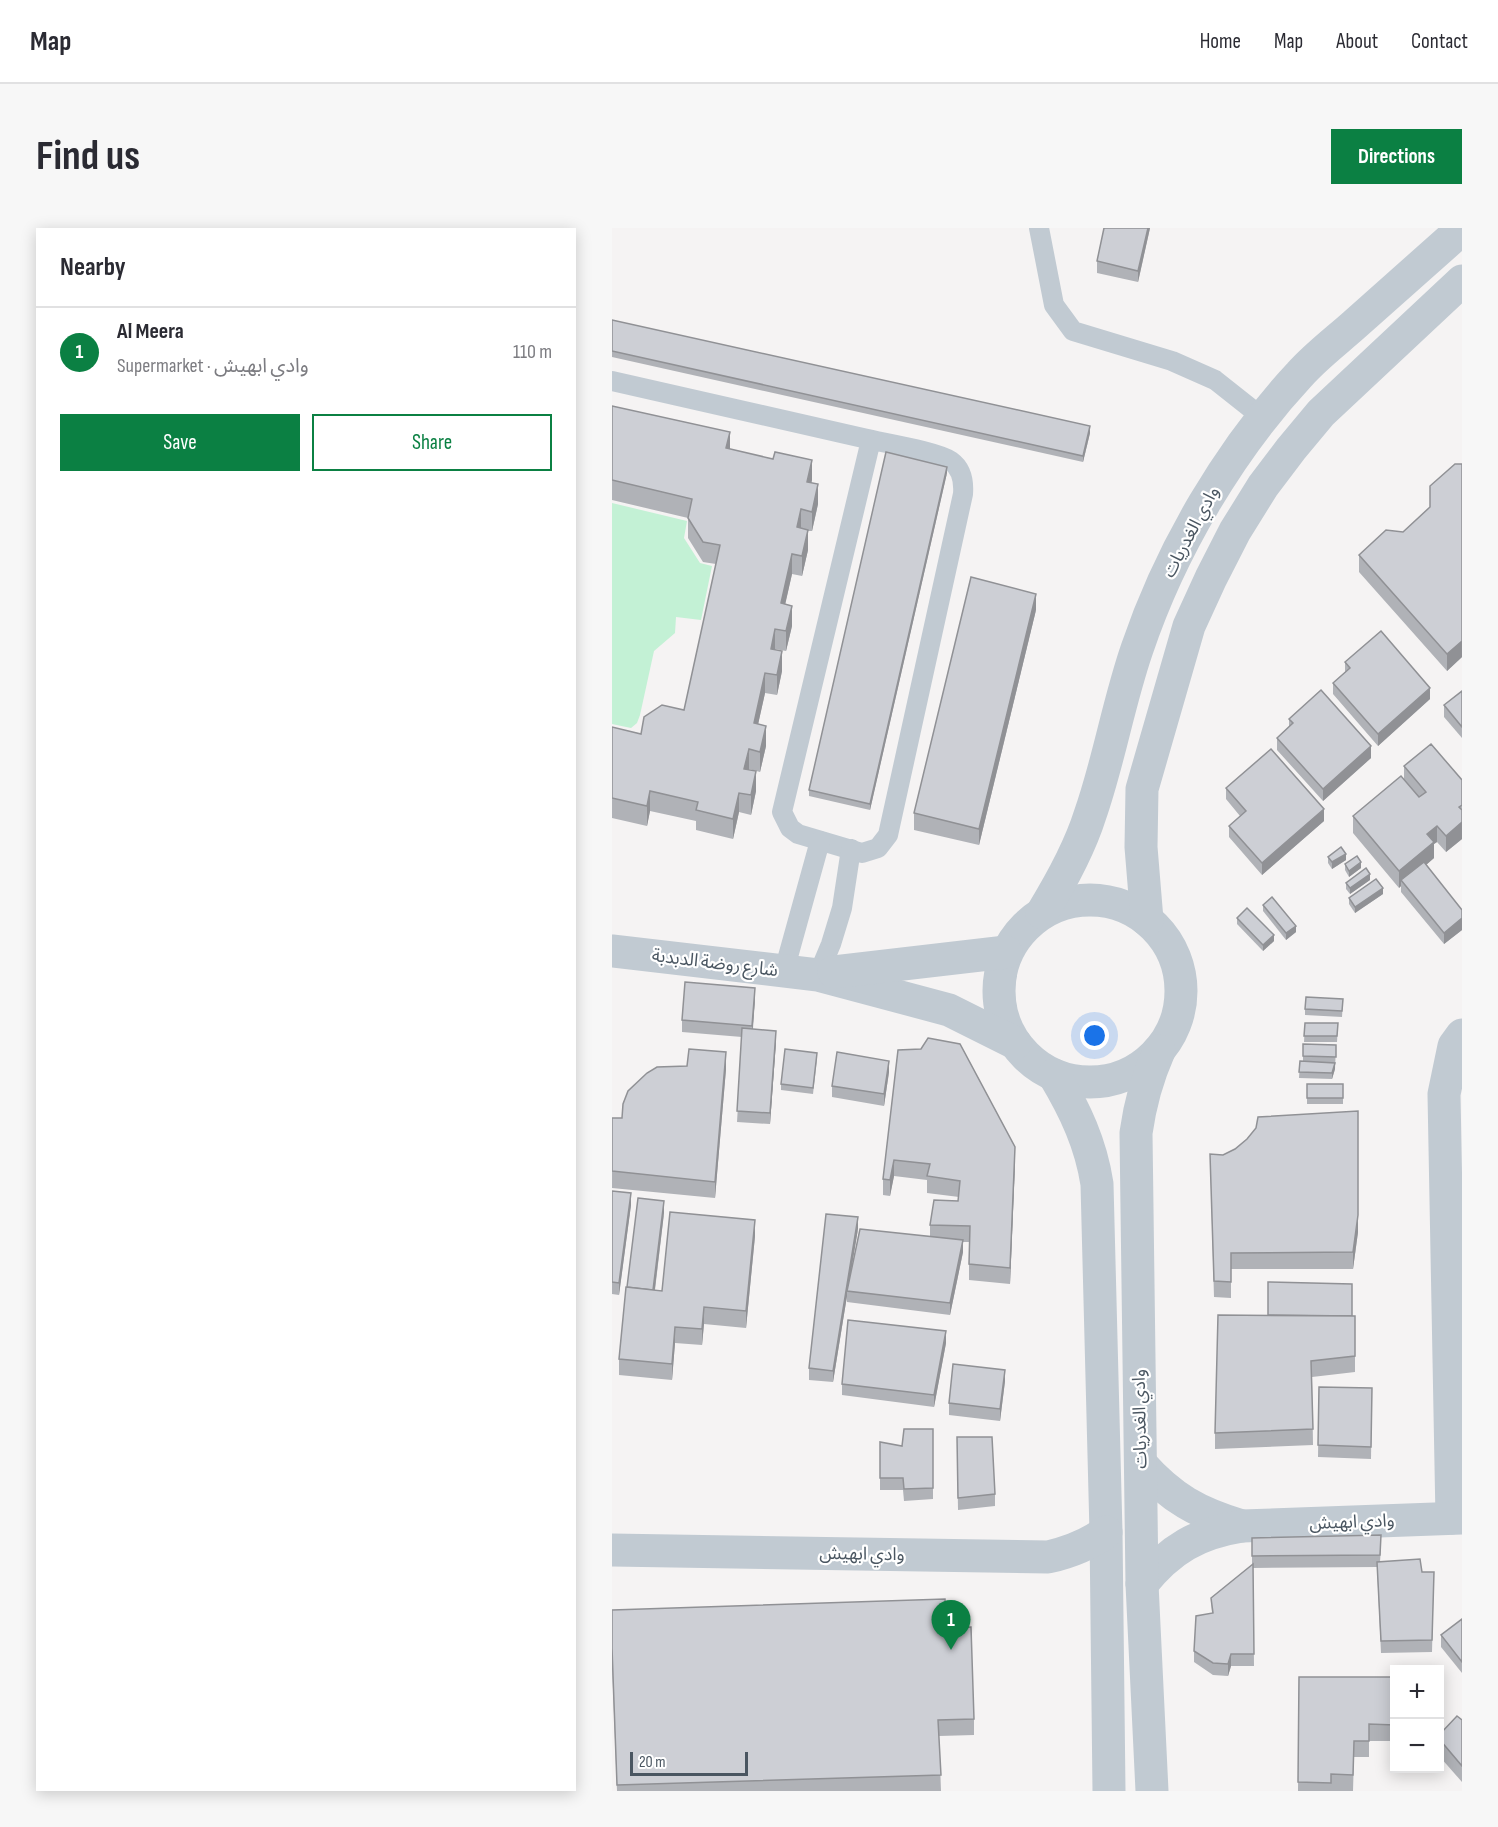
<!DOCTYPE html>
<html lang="en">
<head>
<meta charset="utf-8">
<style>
  :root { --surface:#fff; --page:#f7f7f7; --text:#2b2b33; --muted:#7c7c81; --line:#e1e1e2; --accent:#0b8043 }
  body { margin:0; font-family:"Sofia Sans Condensed","Noto Sans Arabic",sans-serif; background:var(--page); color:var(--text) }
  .controls { position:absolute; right:18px; bottom:18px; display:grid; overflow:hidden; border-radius:0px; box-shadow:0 3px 15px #0003 }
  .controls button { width:54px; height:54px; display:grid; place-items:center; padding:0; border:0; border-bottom:2px solid var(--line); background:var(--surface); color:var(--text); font:30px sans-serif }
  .scale { position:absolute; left:18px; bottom:15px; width:118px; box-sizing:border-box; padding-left:6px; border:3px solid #4a5661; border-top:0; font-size:16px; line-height:21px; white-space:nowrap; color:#4a5661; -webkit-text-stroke:4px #fff; paint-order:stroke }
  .you { position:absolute; left:483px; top:808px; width:21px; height:21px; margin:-15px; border:4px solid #fff; border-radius:50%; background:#1a73e8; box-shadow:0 0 0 9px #1a73e833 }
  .badge { display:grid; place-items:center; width:39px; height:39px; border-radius:50%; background:var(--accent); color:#fff; font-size:20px; font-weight:700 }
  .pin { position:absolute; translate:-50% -50px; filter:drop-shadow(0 2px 3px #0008) }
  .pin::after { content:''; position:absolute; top:32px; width:21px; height:18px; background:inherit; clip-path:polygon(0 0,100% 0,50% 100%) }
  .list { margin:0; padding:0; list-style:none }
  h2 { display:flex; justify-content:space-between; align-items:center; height:78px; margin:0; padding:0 24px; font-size:26px }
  h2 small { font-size:20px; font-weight:400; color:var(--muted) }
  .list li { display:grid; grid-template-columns:39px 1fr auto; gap:18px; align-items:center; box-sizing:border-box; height:90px; padding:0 24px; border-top:2px solid var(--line) }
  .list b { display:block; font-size:22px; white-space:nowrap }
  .list p { margin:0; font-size:20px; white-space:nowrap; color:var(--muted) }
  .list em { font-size:20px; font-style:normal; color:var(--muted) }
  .actions { display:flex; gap:12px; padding:18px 24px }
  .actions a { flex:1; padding:14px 0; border:2px solid var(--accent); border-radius:0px; text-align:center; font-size:21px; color:var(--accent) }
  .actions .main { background:var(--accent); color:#fff }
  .map { position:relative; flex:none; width:850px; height:1563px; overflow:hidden; border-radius:0px }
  header { display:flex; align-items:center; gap:36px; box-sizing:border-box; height:84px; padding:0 30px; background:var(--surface); border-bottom:2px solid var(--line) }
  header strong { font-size:28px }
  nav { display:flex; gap:33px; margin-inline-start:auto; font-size:21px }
  .intro { display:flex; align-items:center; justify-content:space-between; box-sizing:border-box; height:144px; padding:0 36px }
  h1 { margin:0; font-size:42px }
  .button { padding:15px 27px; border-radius:0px; background:var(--accent); color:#fff; font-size:21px; font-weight:700 }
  main { display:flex; gap:36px; padding:0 36px }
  aside { flex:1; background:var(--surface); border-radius:0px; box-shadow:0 3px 15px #0003 }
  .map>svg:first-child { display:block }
  .green { fill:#c3f1d5 }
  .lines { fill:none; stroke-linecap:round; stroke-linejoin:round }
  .lane { stroke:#c1cad2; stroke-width:20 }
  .street { stroke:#c1cad2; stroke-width:33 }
  .wall { fill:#b0b2b7 }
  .shaded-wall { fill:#909195 }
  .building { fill:#cdcfd5; stroke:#909195; stroke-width:1.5 }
  .labels { text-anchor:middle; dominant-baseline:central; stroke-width:4.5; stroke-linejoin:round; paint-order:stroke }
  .street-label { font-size:18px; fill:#4a5661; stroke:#fff }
</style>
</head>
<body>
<header>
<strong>Map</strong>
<nav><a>Home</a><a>Map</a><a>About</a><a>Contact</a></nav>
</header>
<div class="intro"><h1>Find us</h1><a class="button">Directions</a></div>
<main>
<aside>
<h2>Nearby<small></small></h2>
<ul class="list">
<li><span class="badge">1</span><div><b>Al Meera</b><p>Supermarket · وادي ابهيش</p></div><em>110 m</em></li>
</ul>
<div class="actions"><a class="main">Save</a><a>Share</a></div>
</aside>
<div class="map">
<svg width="850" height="1563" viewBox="0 0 850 1563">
  <rect width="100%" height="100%" fill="#f5f3f3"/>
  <!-- green -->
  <path class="green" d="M 0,275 L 75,293 L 72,310 L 88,335 L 100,338 L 89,392 L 64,389 L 63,405 L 42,423 L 28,487 L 25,495 L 19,500 L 0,496 Z"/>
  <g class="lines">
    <!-- lane -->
    <g class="lane">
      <path d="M 427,0 L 442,77 L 461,103 L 560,133 L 603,152 L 651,190"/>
      <path d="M 0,153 C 84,172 167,191 251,210 C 271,215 324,223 339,233 C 350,241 352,253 351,266 L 276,607 L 266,620 L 250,625 L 186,606 L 178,600 L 170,584 L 259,212"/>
      <path d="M 172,743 L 208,613"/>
      <path d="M 206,747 L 219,716 L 230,680 L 239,621"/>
    </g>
    <!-- street -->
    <g class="street">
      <circle cx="478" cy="763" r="91"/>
      <path d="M 430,685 C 449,654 467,622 478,587 C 497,533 506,476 525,421 C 558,323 617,222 688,146 C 704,128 724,113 742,97 C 778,65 814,33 850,1"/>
      <path d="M 535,692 L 529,619 L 530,561 L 577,398 L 599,350 L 623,303 L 651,258 L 679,221 L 709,185 L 850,53"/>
      <path d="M 0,723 L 206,747 L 337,782 L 403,815"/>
      <path d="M 222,744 L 394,724"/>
      <path d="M 442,847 C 463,882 479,916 485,956 L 494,1304 L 497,1563"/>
      <path d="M 529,1236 C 559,1270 586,1285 630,1298"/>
      <path d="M 840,1290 L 832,866 L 842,818 L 850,807"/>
      <path d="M 0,1322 L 436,1329 C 458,1324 476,1317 494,1304"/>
      <path d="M 530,1356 C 558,1321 586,1305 630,1298 L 850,1290"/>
      <path d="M 540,1563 L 530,1356 L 524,905 C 528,876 535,850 547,823"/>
    </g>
  </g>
  <!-- wall -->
  <g class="wall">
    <path d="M 492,0 L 538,0 L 526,54 L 485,45 L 485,33 Z"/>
    <path d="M 0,92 L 478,205 L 471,234 L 0,129 Z"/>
    <path d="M 0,178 L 200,252 L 199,255 L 206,276 L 200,303 L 196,303 L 196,322 L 190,348 L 180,346 L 173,376 L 180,398 L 174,423 L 163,421 L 170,443 L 165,467 L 153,465 L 146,496 L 154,518 L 148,544 L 137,541 L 137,542 L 144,563 L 139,587 L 127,584 L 121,611 L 84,602 L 84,593 L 38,583 L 35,598 L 0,590 L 0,499 L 29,506 L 72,482 L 104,336 L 91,334 L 76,310 L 76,290 L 0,272 Z"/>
    <path d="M 850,236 L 850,429 L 835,443 L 747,344 L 747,327 L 791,304 L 818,279 Z"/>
    <path d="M 335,245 L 258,582 L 197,568 L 197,562 Z"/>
    <path d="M 424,382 L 367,617 L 302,602 L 302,585 Z"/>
    <path d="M 733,434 L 818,471 L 766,518 L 721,466 L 721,455 L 733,444 Z"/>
    <path d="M 850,463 L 850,510 L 832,489 L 832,477 Z"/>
    <path d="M 677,491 L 759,530 L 711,573 L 665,522 L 665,510 L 677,499 Z"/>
    <path d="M 792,538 L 850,552 L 850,611 L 834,624 L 825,614 L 822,616 L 822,630 L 814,637 L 850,682 L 850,702 L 832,716 L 789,664 L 789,658 L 787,660 L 741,605 L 741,588 L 792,552 Z"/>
    <path d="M 614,560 L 712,593 L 650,647 L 617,609 L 617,598 L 628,588 L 614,571 Z"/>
    <path d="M 716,629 L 734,632 L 720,641 L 716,635 Z"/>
    <path d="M 733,636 L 749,640 L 737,649 L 733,642 Z"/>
    <path d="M 758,652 L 738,666 L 734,661 L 734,655 Z"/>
    <path d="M 771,666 L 743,685 L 737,676 L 737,670 Z"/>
    <path d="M 651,677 L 684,704 L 674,712 L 651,683 Z"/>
    <path d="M 625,690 L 662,713 L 651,723 L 625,696 Z"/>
    <path d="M 143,771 L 141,801 L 164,814 L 158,896 L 125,894 L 130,809 L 70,804 L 70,792 Z"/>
    <path d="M 731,771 L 730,789 L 693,787 L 693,781 Z"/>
    <path d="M 693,795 L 726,795 L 725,814 L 692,814 Z"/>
    <path d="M 691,816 L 724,817 L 723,841 L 720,851 L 687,850 L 688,833 L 691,833 Z"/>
    <path d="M 286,822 L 403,935 L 398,1056 L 357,1052 L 357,1014 L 351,1014 L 351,1024 L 338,1087 L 235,1074 L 235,1068 L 221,1154 L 197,1152 L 197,1140 L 246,1001 L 238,1046 L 318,1009 L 318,997 L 346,973 L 347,969 L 315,965 L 315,952 L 282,948 L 278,968 L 271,967 L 271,951 Z"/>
    <path d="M 205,831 L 201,866 L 169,862 L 169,856 Z"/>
    <path d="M 75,838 L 114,841 L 103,970 L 0,960 L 0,890 L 10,890 Z"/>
    <path d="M 277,844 L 272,878 L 220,869 L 220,858 Z"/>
    <rect x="695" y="856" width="36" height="20"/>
    <path d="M 598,926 L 746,1004 L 741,1041 L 619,1041 L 619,1070 L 602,1069 Z"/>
    <path d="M 0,963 L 19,977 L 7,1067 L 0,1066 Z"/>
    <path d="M 52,985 L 43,1062 L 50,1063 L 143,1008 L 134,1100 L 92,1096 L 90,1117 L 63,1115 L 60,1152 L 7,1147 L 7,1131 Z"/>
    <path d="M 743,1088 L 743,1144 L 700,1149 L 701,1217 L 603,1221 L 603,1205 Z"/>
    <path d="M 334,1115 L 322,1179 L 230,1167 L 230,1156 Z"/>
    <path d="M 393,1153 L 388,1193 L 337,1187 L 337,1175 Z"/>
    <path d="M 707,1159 L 760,1160 L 759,1231 L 706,1229 Z"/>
    <path d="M 321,1201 L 321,1271 L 292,1273 L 291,1262 L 268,1262 L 268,1214 L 290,1218 Z"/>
    <path d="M 345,1209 L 383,1266 L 383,1278 L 346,1282 Z"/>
    <path d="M 640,1310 L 769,1319 L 768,1334 L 810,1344 L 822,1344 L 820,1424 L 769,1425 L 765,1339 L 641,1340 L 642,1438 L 619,1438 L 616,1448 L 601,1447 L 582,1434 L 582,1423 L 600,1385 L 599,1370 L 640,1338 Z"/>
    <path d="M 0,1382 L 334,1400 L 362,1491 L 362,1507 L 327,1508 L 329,1563 L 5,1563 L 0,1436 Z"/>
    <path d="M 850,1391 L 850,1445 L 829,1419 L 829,1407 Z"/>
    <path d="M 687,1449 L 783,1449 L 783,1513 L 757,1513 L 757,1529 L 742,1529 L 741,1563 L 686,1563 Z"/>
    <path d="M 850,1492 L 850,1554 L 828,1529 L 828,1506 Z"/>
  </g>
  <!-- shaded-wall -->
  <g class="shaded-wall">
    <path d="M 536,0 L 538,0 L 526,54 L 526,43 Z"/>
    <path d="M 478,198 L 478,205 L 471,234 L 471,228 Z"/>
    <path d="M 118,204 L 118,224 L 114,220 Z"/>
    <path d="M 200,232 L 200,252 L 195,274 L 195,254 Z"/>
    <path d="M 335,239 L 335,245 L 258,582 L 258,576 Z"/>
    <path d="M 206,256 L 206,276 L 200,303 L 200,284 Z"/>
    <path d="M 189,281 L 189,301 L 185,299 Z"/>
    <path d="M 196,302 L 196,322 L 190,348 L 190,328 Z"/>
    <path d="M 180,326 L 180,346 L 169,395 L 169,375 Z"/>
    <path d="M 424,366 L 424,382 L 367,617 L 367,601 Z"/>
    <path d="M 180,378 L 180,398 L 174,423 L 174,403 Z"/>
    <path d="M 163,401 L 163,421 L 159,441 L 159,421 Z"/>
    <path d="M 850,413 L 850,429 L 835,443 L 835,426 Z"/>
    <path d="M 170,423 L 170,443 L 165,467 L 165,447 Z"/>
    <path d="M 153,445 L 153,465 L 142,515 L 142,495 Z"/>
    <path d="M 818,460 L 818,471 L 766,518 L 766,506 Z"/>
    <path d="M 154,498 L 154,518 L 148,544 L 148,524 Z"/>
    <path d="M 759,518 L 759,530 L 711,573 L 711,561 Z"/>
    <path d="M 137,521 L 137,541 L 132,561 L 132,541 Z"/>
    <path d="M 144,543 L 144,563 L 139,587 L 139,567 Z"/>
    <path d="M 38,563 L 38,583 L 35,598 L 35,578 Z"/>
    <path d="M 127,565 L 127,584 L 121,611 L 121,591 Z"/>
    <path d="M 712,581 L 712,593 L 650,647 L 650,635 Z"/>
    <path d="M 850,594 L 850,611 L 834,624 L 834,608 Z"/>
    <path d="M 825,598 L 825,614 L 822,616 L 822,630 L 792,656 L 789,652 L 789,658 L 787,660 L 787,643 L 815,606 Z"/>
    <path d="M 734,626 L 734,632 L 720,641 L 720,634 Z"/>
    <path d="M 749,634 L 749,640 L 737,649 L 737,643 Z"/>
    <path d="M 758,646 L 758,652 L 738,666 L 738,660 Z"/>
    <path d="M 771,660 L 771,666 L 743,685 L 743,679 Z"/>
    <path d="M 850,690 L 850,702 L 832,716 L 832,705 Z"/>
    <path d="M 684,698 L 684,704 L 674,712 L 674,705 Z"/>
    <path d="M 662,707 L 662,713 L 651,723 L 651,717 Z"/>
    <path d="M 143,760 L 143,771 L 140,810 L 140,798 Z"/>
    <path d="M 164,803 L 164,814 L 158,896 L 158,885 Z"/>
    <path d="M 114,824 L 114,841 L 103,970 L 103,954 Z"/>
    <path d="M 277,833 L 277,844 L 272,878 L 272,866 Z"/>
    <path d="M 723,835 L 723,841 L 720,851 L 720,845 Z"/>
    <path d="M 403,919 L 403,935 L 398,1056 L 398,1040 Z"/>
    <path d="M 282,932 L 282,948 L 278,968 L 278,952 Z"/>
    <path d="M 19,965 L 19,977 L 7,1067 L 7,1055 Z"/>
    <path d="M 52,973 L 52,985 L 41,1076 L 41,1064 Z"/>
    <path d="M 746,987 L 746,1004 L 741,1041 L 741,1024 Z"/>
    <path d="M 246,989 L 246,1001 L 236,1063 L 235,1063 L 235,1068 L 221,1154 L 221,1143 Z"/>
    <path d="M 143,992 L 143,1008 L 134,1100 L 134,1083 Z"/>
    <path d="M 351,1012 L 351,1024 L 338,1087 L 338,1075 Z"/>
    <path d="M 92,1079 L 92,1096 L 90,1117 L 90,1101 Z"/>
    <path d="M 63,1099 L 63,1115 L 60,1152 L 60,1136 Z"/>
    <path d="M 334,1103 L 334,1115 L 322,1179 L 322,1167 Z"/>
    <path d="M 393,1142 L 393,1153 L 388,1193 L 388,1181 Z"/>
    <path d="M 619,1426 L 619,1438 L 616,1448 L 616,1436 Z"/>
  </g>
  <!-- building -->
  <g class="building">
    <path d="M 492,0 L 536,0 L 526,43 L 485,33 Z"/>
    <path d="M 0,92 L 478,198 L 471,228 L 0,123 Z"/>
    <path d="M 0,178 L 118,204 L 114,220 L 161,231 L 163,224 L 200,232 L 195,254 L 206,256 L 200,284 L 189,281 L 185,299 L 196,302 L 190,328 L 180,326 L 169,375 L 180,378 L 174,403 L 163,401 L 159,421 L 170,423 L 165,447 L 153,445 L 142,495 L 154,498 L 148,524 L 137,521 L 132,541 L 144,543 L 143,548 L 139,567 L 127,565 L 121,591 L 84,582 L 86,574 L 38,563 L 35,578 L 0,570 L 0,499 L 29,506 L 32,489 L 50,477 L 72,482 L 108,317 L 91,314 L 76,290 L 80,271 L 0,252 Z"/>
    <path d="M 274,224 L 335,239 L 258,576 L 197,562 Z"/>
    <path d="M 843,236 L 850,236 L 850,413 L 835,426 L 747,327 L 774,302 L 791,304 L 818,279 L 818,258 Z"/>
    <path d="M 359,349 L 424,366 L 367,601 L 302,585 Z"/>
    <path d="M 769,403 L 818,460 L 766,506 L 721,455 L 738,440 L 733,434 Z"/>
    <path d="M 709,462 L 759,518 L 711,561 L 665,510 L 681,495 L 677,491 Z"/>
    <path d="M 850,463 L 850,499 L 832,477 Z"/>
    <path d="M 819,516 L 850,552 L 850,577 L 847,579 L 850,582 L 850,594 L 834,608 L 825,598 L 815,606 L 822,614 L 787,643 L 741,588 L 789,548 L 807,569 L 814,564 L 792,538 Z"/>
    <path d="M 659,521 L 712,581 L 650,635 L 617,598 L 634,583 L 614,560 Z"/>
    <path d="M 729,619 L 734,626 L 720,634 L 716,629 Z"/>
    <path d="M 745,628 L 749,634 L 737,643 L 733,636 Z"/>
    <path d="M 812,634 L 850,682 L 850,690 L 832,705 L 789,652 Z"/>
    <path d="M 754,640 L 758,646 L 738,660 L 734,655 Z"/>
    <path d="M 764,651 L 771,660 L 743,679 L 737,670 Z"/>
    <path d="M 660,669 L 684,698 L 674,705 L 651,677 Z"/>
    <path d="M 635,680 L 662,707 L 651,717 L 625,690 Z"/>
    <path d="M 73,754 L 143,760 L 140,798 L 70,792 Z"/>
    <path d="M 694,769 L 731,771 L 730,783 L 693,781 Z"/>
    <path d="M 693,795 L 726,795 L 725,808 L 692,808 Z"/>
    <path d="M 130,800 L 164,803 L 158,885 L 125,883 Z"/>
    <path d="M 316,810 L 348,816 L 403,919 L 398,1040 L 357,1036 L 358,998 L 318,997 L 322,972 L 346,973 L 348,953 L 315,948 L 318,936 L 282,932 L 278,952 L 271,951 L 286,822 L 309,821 Z"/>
    <path d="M 691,816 L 724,817 L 724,829 L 691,828 Z"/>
    <path d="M 77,821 L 114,824 L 103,954 L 0,943 L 0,890 L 10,890 L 11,876 L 16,863 L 35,845 L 45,839 L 75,838 Z"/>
    <path d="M 173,821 L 205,825 L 201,860 L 169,856 Z"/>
    <path d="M 225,824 L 277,833 L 272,866 L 220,858 Z"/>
    <path d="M 688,833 L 723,835 L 720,845 L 687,844 Z"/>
    <rect x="695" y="856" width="36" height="14"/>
    <path d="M 746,883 L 746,987 L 741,1024 L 619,1025 L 619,1054 L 602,1053 L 598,926 L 611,927 L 623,921 L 635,911 L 644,900 L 646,889 Z"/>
    <path d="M 0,963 L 19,965 L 7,1055 L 0,1054 Z"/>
    <path d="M 26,970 L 52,973 L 41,1062 L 15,1059 Z"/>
    <path d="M 58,984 L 143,992 L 134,1083 L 92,1079 L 90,1101 L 63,1099 L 60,1136 L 7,1131 L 14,1059 L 50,1063 Z"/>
    <path d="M 214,986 L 246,989 L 221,1143 L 197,1140 Z"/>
    <path d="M 248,1001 L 351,1012 L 338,1075 L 235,1063 Z"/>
    <path d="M 656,1054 L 740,1056 L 740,1088 L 656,1087 Z"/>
    <path d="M 606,1087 L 743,1088 L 743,1128 L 699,1133 L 701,1201 L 603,1205 Z"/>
    <path d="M 236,1092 L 334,1103 L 322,1167 L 230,1156 Z"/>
    <path d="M 341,1136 L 393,1142 L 388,1181 L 337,1175 Z"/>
    <path d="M 707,1159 L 760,1160 L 759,1219 L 706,1217 Z"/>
    <path d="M 292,1201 L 321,1201 L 321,1260 L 292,1261 L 291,1250 L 268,1250 L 268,1214 L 290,1218 Z"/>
    <path d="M 345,1209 L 380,1209 L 383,1266 L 346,1270 Z"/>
    <path d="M 769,1307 L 768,1327 L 640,1328 L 640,1310 Z"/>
    <path d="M 808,1331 L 810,1344 L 822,1344 L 820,1412 L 769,1413 L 765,1334 Z"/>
    <path d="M 641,1336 L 642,1426 L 619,1426 L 616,1436 L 601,1435 L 582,1423 L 584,1388 L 601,1385 L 599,1370 Z"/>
    <path d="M 333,1371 L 334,1400 L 359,1399 L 362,1491 L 326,1492 L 329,1547 L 5,1557 L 0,1420 L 0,1382 Z"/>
    <path d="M 850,1391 L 850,1434 L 829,1407 Z"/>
    <path d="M 687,1449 L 783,1449 L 783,1497 L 757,1496 L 757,1513 L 742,1513 L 741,1547 L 719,1546 L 719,1555 L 686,1554 Z"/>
    <path d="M 845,1488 L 850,1492 L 850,1538 L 828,1512 L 828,1506 Z"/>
  </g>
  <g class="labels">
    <!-- street labels -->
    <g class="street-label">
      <text transform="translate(579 304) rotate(-62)">وادي الغدريات</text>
      <text transform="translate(103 735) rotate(7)">شارع روضة الدبدبة</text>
      <text transform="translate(528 1191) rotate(-91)">وادي الغدريات</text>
      <text transform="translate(740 1294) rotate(-2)">وادي ابهيش</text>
      <text transform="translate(250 1326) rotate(1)">وادي ابهيش</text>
    </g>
  </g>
</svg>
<div class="controls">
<button>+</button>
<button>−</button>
</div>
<div class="scale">20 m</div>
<div class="you"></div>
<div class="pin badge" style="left:339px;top:1422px">1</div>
</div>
</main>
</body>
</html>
